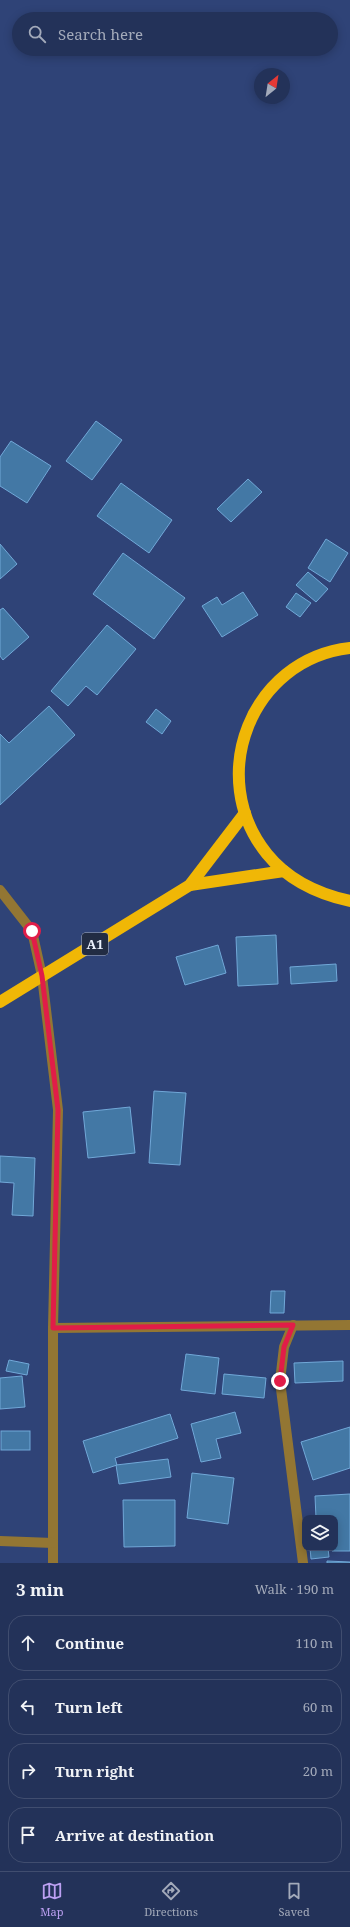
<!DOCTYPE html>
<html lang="en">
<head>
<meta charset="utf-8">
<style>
  :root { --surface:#233259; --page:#2b3a5f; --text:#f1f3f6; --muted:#a3aaba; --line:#404d6f; --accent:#bca0f2 }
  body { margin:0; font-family:"Noto Serif",serif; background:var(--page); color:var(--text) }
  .controls { position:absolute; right:12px; bottom:12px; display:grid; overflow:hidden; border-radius:8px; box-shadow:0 2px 10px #0003 }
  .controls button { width:36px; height:36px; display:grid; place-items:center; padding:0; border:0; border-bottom:1px solid var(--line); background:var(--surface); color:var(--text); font:20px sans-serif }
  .compass { position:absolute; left:254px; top:68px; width:36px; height:36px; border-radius:50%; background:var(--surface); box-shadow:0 2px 10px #0003; rotate:30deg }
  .stop { position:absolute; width:12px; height:12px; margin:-9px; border:3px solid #e11d48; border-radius:50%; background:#fff }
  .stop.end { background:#e11d48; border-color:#fff; box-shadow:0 1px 4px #0008 }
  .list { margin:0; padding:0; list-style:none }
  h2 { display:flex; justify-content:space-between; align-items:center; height:52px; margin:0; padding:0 16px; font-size:17px }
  h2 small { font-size:13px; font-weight:400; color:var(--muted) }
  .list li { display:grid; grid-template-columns:26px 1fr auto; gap:12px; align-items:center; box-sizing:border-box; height:56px; margin:0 8px 8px; padding:0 8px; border:1px solid var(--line); border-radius:16px }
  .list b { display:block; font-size:15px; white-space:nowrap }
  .list em { font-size:13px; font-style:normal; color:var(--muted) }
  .icon { flex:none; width:22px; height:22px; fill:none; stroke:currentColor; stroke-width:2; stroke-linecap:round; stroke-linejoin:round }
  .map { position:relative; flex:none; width:350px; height:1563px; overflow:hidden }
  .search { position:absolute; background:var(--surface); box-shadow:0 2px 10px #0003; left:12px; right:12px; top:12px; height:44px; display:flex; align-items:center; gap:10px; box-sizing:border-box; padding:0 14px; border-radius:22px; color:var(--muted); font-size:15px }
  .sheet { height:308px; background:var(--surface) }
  nav { display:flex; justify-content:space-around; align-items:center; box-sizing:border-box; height:56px; border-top:1px solid var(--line); background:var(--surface); font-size:11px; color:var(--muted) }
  nav a { display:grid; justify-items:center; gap:2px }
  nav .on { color:var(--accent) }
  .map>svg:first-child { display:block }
  .building { fill:#4378a5; stroke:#71a8d8 }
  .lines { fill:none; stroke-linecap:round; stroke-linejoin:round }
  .street { stroke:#937633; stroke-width:10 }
  .highway { stroke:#f0b706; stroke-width:12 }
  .route { stroke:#e11d48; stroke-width:5 }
  .labels { text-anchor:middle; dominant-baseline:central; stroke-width:4; stroke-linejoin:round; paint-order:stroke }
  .shield { fill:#222c43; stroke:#afb6c5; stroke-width:1 }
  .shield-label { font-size:13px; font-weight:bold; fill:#ebf1fd }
</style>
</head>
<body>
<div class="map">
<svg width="350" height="1563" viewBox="0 0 350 1563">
  <rect width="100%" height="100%" fill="#2f4377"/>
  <!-- building -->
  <g class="building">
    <path d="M 96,421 L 122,440 L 92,480 L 66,461 Z"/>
    <path d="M 11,441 L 51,466 L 27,503 L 0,486 L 0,457 Z"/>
    <path d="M 248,479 L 262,492 L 231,522 L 217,509 Z"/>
    <path d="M 121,483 L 172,520 L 149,553 L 97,516 Z"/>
    <path d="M 326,539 L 348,553 L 330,582 L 308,568 Z"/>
    <path d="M 0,544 L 17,564 L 0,579 Z"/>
    <path d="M 123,553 L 185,598 L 154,639 L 93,594 Z"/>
    <path d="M 308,572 L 328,589 L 316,602 L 296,585 Z"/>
    <path d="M 243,592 L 258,615 L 222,637 L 202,606 L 217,597 L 222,605 Z"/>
    <path d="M 296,593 L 311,603 L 300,617 L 286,607 Z"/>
    <path d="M 3,608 L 29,637 L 3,660 L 0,656 L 0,610 Z"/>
    <path d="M 107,625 L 136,649 L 97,695 L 86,686 L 68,706 L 51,691 Z"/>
    <path d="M 49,706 L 75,735 L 0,805 L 0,734 L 9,743 Z"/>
    <path d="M 156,709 L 171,721 L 162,734 L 146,722 Z"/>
    <path d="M 276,935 L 278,984 L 238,986 L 236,937 Z"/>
    <path d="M 218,945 L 226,973 L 185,985 L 176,957 Z"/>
    <path d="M 336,964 L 337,981 L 291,984 L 290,967 Z"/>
    <path d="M 154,1091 L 186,1093 L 180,1165 L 149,1163 Z"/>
    <path d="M 130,1107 L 135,1153 L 88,1158 L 83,1112 Z"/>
    <path d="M 0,1156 L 35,1158 L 33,1216 L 12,1215 L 14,1183 L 0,1182 Z"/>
    <path d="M 271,1291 L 285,1291 L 284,1313 L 270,1313 Z"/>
    <path d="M 186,1354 L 219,1358 L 215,1394 L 181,1390 Z"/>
    <path d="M 9,1360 L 29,1364 L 27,1375 L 6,1371 Z"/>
    <path d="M 343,1361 L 343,1381 L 295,1383 L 294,1363 Z"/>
    <path d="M 224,1374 L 266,1378 L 264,1398 L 222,1394 Z"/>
    <path d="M 22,1376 L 25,1407 L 0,1409 L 0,1378 Z"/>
    <path d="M 235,1412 L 241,1433 L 216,1439 L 221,1458 L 201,1462 L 191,1424 Z"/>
    <path d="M 170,1414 L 178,1438 L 115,1458 L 117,1465 L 93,1473 L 83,1441 Z"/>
    <path d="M 350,1427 L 350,1468 L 313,1480 L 301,1442 Z"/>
    <rect x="1" y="1431" width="29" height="19"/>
    <path d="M 168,1459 L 171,1477 L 119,1484 L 116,1465 Z"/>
    <path d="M 192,1473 L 234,1478 L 228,1524 L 187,1518 Z"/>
    <path d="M 350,1494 L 350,1551 L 332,1551 L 332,1548 L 335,1548 L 335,1518 L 316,1518 L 315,1496 Z"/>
    <path d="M 123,1500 L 175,1500 L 175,1546 L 124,1547 Z"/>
    <path d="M 310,1548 L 328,1548 L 329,1557 L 311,1559 Z"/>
    <path d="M 327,1561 L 350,1562 L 350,1563 L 327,1563 Z"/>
  </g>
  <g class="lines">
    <!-- street -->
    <g class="street">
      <path d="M 0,890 L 32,931 L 42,976 L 58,1110 L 53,1328 L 53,1563"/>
      <path d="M 293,1325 L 284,1347 L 280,1381 L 303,1563"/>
      <path d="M 53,1328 L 350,1325"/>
      <path d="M 0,1541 L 53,1543"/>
    </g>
    <!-- highway -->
    <g class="highway">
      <path d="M 350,648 C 251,659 205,777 267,854 C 288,880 318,894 350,901"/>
      <path d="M 190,885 L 284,871"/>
      <path d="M 0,1002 L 190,885 L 245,813"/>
    </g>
  </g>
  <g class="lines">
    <!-- route -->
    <path class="route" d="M 32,931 L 42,976 L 58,1110 L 53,1328 L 293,1325 L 284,1347 L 280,1381"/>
  </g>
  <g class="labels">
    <!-- shield labels -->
    <rect class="shield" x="82" y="933" width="26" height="22" rx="3"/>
    <g class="shield-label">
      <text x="95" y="944">A1</text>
    </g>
  </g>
</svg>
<div class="controls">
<button><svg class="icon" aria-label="layers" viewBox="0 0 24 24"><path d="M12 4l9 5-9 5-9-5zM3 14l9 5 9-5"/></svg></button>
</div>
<svg class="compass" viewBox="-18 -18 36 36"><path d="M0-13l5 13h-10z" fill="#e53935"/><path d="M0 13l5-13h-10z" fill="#a3aaba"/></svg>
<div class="stop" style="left:32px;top:931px"></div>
<div class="stop end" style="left:280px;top:1381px"></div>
<div class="search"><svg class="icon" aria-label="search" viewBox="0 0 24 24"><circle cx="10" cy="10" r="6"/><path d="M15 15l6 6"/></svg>Search here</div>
</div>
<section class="sheet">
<h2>3 min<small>Walk · 190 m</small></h2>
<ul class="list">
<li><svg class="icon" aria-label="ahead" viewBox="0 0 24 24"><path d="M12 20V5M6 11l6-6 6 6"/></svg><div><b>Continue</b></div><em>110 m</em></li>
<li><svg class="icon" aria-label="left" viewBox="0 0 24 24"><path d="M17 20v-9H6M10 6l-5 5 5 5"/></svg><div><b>Turn left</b></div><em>60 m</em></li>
<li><svg class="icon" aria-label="right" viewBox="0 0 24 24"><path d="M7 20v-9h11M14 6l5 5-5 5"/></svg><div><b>Turn right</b></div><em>20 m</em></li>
<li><svg class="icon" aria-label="arrive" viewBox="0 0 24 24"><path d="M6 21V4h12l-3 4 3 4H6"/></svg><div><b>Arrive at destination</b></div></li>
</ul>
</section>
<nav>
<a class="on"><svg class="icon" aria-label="map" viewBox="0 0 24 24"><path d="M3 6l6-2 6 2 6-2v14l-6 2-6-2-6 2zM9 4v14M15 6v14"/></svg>Map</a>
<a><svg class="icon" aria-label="directions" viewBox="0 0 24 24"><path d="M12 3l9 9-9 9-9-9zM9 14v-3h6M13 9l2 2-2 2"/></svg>Directions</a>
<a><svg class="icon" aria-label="saved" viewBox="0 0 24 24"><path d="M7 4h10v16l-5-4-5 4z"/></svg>Saved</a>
</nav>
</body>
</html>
